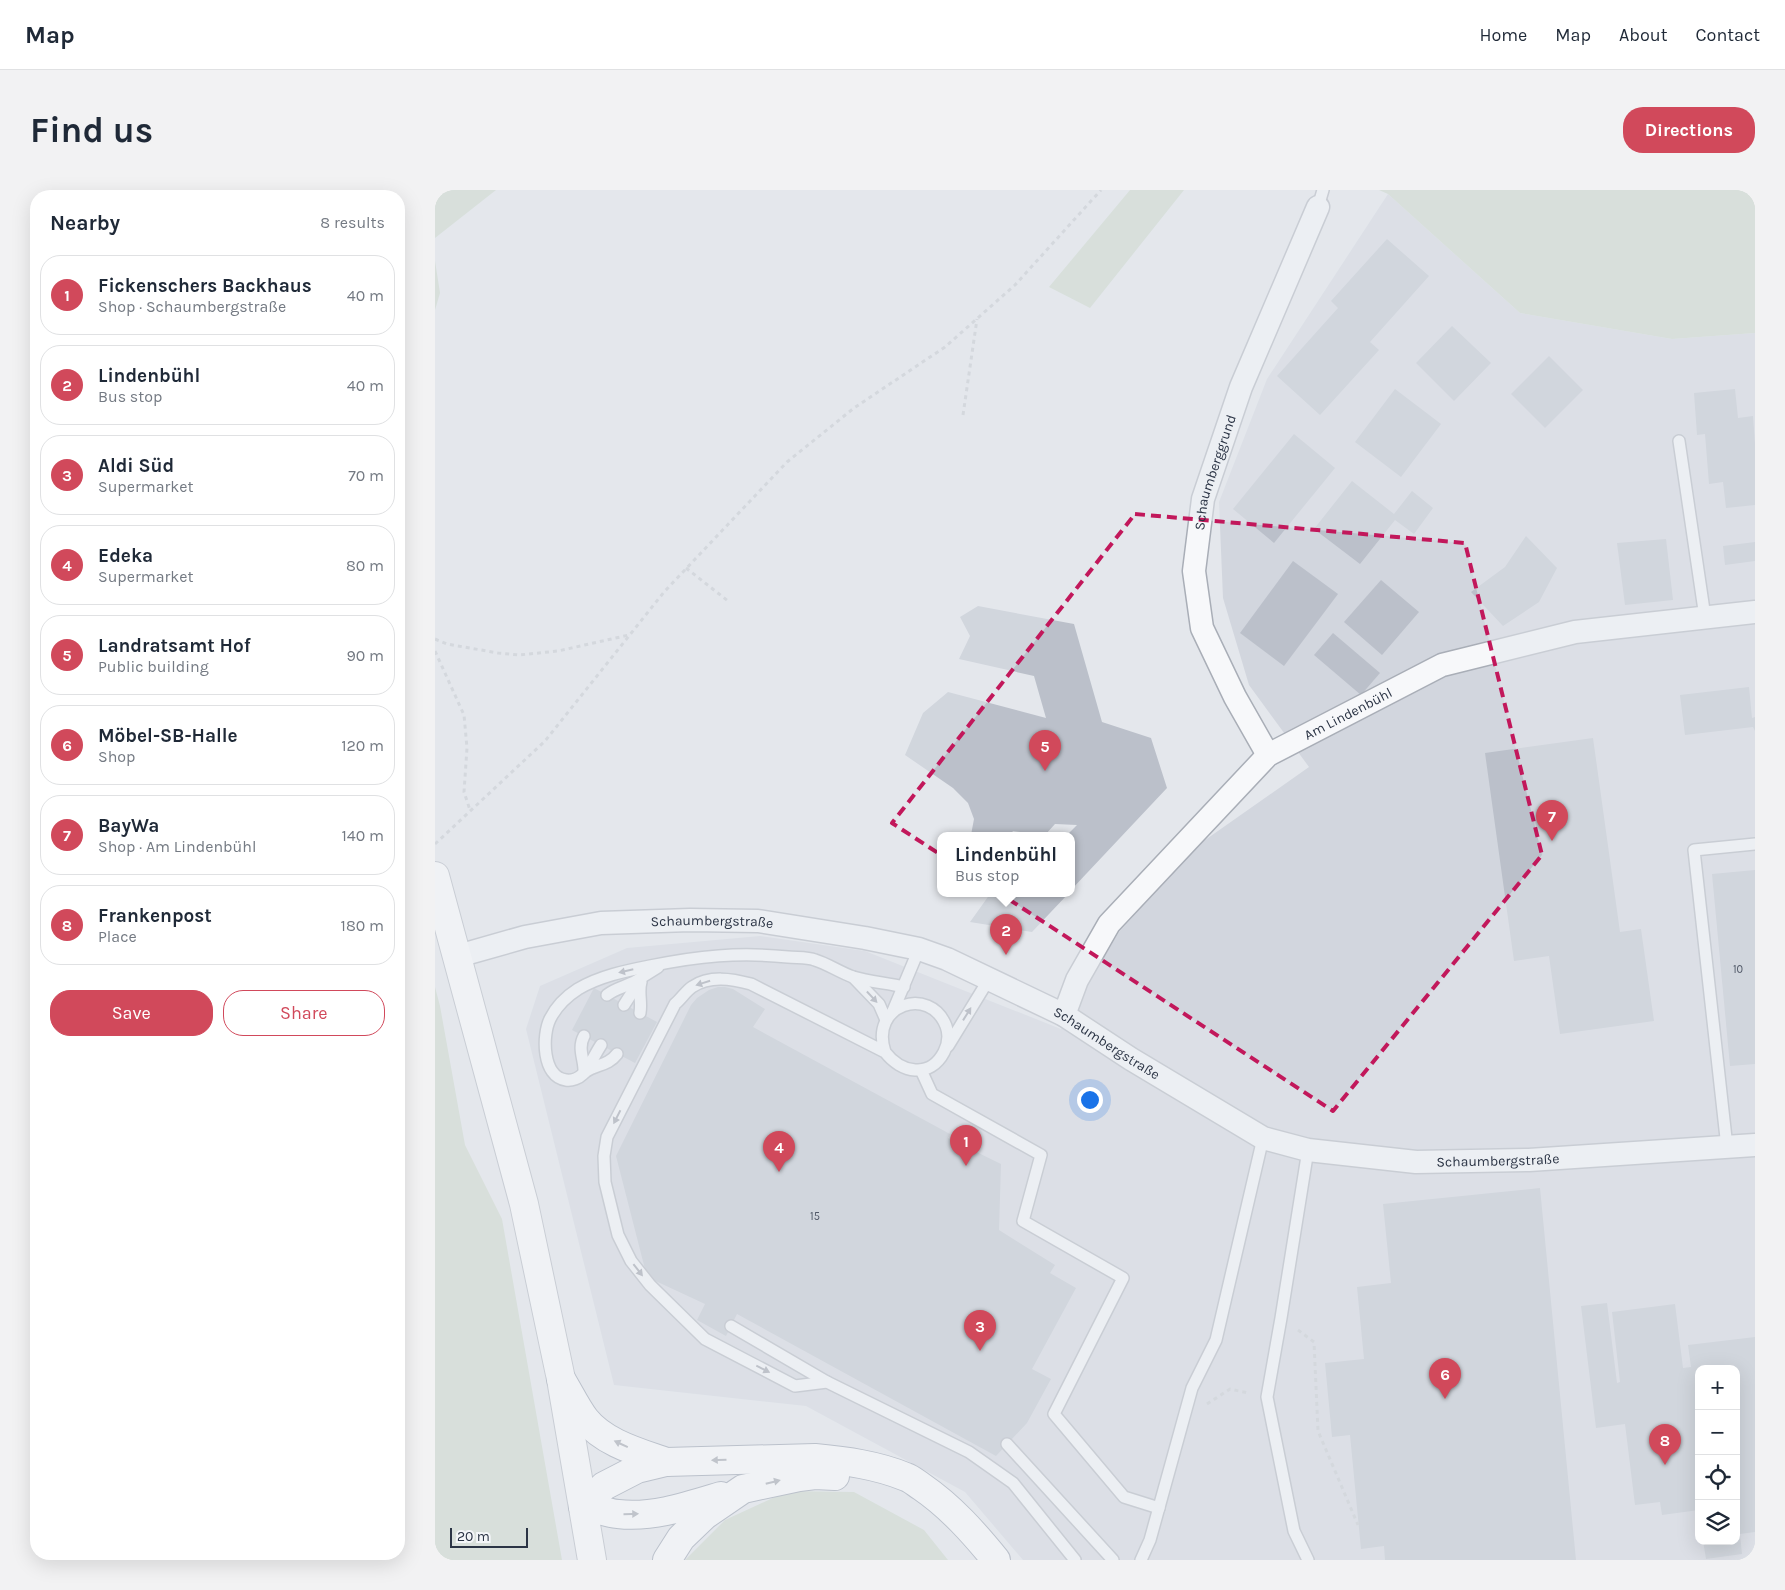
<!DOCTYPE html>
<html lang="en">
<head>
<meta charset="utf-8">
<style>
  :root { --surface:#fff; --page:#f2f2f3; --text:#1f2937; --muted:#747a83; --line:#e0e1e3; --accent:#d1495b }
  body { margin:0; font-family:Karla,sans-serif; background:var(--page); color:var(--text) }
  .controls { position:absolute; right:15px; bottom:15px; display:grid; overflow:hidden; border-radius:10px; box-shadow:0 5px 20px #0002 }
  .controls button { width:45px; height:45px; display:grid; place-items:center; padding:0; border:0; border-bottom:1px solid var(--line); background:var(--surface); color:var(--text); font:25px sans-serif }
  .scale { position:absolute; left:15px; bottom:12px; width:78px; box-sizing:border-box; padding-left:5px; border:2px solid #2b3445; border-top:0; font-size:14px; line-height:18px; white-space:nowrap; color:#2b3445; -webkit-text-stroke:4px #f4f6f9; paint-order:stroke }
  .you { position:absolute; left:654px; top:909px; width:18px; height:18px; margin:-12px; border:4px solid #fff; border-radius:50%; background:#1a73e8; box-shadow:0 0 0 8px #1a73e833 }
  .badge { display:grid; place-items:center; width:32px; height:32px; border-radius:50%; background:var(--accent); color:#fff; font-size:16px; font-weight:700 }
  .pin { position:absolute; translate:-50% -41px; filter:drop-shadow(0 1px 2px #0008) }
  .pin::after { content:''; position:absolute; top:26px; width:18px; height:15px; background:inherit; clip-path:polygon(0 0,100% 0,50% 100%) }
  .popup { position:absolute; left:502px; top:642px; width:138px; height:65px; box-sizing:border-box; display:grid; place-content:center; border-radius:10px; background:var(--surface); filter:drop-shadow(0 1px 4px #0005); font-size:16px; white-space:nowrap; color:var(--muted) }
  .popup b { font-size:19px; color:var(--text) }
  .popup::after { content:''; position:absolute; left:50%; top:100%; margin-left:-10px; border:10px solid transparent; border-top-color:var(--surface) }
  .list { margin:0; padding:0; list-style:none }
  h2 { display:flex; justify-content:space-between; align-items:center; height:65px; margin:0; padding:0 20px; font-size:21px }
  h2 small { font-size:16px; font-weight:400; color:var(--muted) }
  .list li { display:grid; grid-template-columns:32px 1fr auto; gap:15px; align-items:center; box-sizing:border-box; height:80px; margin:0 10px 10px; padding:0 10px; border:1px solid var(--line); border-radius:20px }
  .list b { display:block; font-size:19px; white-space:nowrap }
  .list p { margin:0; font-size:16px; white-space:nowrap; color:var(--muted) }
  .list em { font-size:16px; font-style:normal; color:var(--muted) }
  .actions { display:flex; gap:10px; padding:15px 20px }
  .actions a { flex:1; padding:11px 0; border:1px solid var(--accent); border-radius:20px; text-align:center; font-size:18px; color:var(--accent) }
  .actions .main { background:var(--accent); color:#fff }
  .icon { flex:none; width:28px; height:28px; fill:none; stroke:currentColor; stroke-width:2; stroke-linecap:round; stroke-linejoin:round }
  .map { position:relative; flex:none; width:1320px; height:1370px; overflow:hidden; border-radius:20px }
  header { display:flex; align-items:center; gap:30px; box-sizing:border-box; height:70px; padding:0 25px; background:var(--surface); border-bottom:1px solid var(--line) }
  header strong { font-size:24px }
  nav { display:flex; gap:28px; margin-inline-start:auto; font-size:18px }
  .intro { display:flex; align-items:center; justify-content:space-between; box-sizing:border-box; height:120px; padding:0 30px }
  h1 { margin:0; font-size:35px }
  .button { padding:12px 22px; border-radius:20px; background:var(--accent); color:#fff; font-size:18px; font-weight:700 }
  main { display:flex; gap:30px; padding:0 30px }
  aside { flex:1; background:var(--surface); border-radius:20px; box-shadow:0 5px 20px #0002 }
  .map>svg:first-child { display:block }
  .built { fill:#d2d6de; fill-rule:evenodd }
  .green { fill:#c9d6c5 }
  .building { fill:#bbc0ca }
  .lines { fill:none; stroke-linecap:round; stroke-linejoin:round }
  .lane-casing { stroke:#a9aeb7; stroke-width:14 }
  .street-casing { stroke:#a9aeb7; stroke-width:25 }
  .secondary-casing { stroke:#a9aeb7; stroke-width:30 }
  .highway-casing { stroke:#8b94a3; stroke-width:30 }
  .path { stroke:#c2c5cb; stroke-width:3; stroke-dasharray:4 4; stroke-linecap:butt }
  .lane { stroke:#f7f8fa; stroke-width:11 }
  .street { stroke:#f7f8fa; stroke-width:22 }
  .secondary { stroke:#fff; stroke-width:28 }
  .highway { stroke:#fff; stroke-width:28 }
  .oneway { fill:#9196a0 }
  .oneway2 { fill:#959aa2 }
  .marked { fill:none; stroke:#c2185b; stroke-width:4; stroke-dasharray:10 6; stroke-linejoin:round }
  .labels { text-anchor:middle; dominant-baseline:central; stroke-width:4; stroke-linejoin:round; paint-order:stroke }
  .number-label { font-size:11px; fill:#4f5766 }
  .street-label { font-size:14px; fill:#2b3445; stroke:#f4f6f9 }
</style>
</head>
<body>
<header>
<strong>Map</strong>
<nav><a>Home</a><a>Map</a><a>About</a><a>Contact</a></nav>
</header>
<div class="intro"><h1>Find us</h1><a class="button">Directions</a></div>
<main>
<aside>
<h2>Nearby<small>8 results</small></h2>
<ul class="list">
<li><span class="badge">1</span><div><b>Fickenschers Backhaus</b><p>Shop · Schaumbergstraße</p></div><em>40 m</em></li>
<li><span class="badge">2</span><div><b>Lindenbühl</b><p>Bus stop</p></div><em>40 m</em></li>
<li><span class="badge">3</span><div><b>Aldi Süd</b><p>Supermarket</p></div><em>70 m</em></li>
<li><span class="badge">4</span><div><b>Edeka</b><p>Supermarket</p></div><em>80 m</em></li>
<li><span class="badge">5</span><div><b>Landratsamt Hof</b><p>Public building</p></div><em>90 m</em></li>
<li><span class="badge">6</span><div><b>Möbel-SB-Halle</b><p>Shop</p></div><em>120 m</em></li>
<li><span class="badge">7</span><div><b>BayWa</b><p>Shop · Am Lindenbühl</p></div><em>140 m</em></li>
<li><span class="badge">8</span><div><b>Frankenpost</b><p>Place</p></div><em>180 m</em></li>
</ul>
<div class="actions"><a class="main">Save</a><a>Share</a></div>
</aside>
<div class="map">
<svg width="1320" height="1370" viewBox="0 0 1320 1370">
  <rect width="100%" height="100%" fill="#e4e7ec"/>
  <!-- built -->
  <path class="built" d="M 953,4 L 1085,123 L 1237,149 L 1320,143 L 1320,1370 L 588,1370 L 530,1302 L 371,1216 L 179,1195 L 91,839 L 105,796 L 192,758 L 325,746 L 430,761 L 626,839 L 684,742 L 763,655 L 874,577 L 814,495 L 788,408 L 784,312 L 832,189 ZM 1264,1179 L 1301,1179 L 1301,1351 L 1264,1351 Z"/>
  <!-- green -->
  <g class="green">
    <path d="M 0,0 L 61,0 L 0,48 Z"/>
    <path d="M 695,0 L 749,0 L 655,118 L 614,97 Z"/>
    <path d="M 944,0 L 1320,0 L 1320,143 L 1237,149 L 1085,123 L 953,4 Z"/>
    <path d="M 0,71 L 5,103 L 0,120 Z"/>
    <path d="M 0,797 L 5,816 L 30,955 L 67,1029 L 127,1370 L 0,1370 Z"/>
    <path d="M 353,1301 L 419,1302 L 489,1340 L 513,1370 L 250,1370 L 290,1330 Z"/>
  </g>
  <!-- building -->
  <g class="building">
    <path d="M 952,49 L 994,86 L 935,152 L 944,160 L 885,225 L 842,186 L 903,118 L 896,111 Z"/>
    <path d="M 1017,136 L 1056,173 L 1019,211 L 981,173 Z"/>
    <path d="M 1114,166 L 1148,200 L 1110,238 L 1076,204 Z"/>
    <path d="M 960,199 L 1006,234 L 966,287 L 920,252 Z"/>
    <path d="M 1300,199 L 1303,228 L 1318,226 L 1320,254 L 1320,315 L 1291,318 L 1288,292 L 1274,294 L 1270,244 L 1262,245 L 1259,203 Z"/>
    <path d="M 859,244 L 900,278 L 839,353 L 798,319 Z"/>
    <path d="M 917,291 L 959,324 L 977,301 L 998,318 L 979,344 L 960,330 L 925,374 L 879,339 Z"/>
    <path d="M 1091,346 L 1122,378 L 1104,412 L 1068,436 L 1036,402 L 1070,377 Z"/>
    <path d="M 1231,349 L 1238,410 L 1190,415 L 1182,353 Z"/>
    <path d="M 1320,352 L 1320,371 L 1290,375 L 1288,356 Z"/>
    <path d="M 858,371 L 903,404 L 849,476 L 805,443 Z"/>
    <path d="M 946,390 L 984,422 L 947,465 L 909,432 Z"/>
    <path d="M 543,416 L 639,434 L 667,532 L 716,548 L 732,598 L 636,700 L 636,646 L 631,646 L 642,635 L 620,634 L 610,645 L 578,641 L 574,646 L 540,646 L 536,645 L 539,629 L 533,613 L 518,598 L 470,565 L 488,523 L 513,502 L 611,528 L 599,486 L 524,469 L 535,446 L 525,427 Z"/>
    <path d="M 898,443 L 945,483 L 926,505 L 879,465 Z"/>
    <path d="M 1314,497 L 1317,528 L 1320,527 L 1320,541 L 1318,537 L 1250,545 L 1245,505 Z"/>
    <path d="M 1158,548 L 1185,742 L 1206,739 L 1219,831 L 1125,844 L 1114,766 L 1079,771 L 1050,563 Z"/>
    <path d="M 1320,680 L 1320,874 L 1295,876 L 1277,684 Z"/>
    <path d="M 555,704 L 590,704 L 597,705 L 596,704 L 633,704 L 597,742 L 535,732 Z"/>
    <path d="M 283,797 L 290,797 L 298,799 L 330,819 L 318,837 L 515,944 L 513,948 L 566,974 L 564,1040 L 620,1075 L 615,1083 L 641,1098 L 597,1179 L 616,1189 L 592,1233 L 561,1266 L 302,1124 L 291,1146 L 262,1130 L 270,1114 L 212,1087 L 181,966 L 256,815 L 262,808 L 274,800 Z"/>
    <path d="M 159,798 L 222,832 L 200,873 L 137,840 Z"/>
    <path d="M 1105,998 L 1141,1370 L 950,1370 L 949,1356 L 926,1359 L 915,1245 L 897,1247 L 890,1173 L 929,1169 L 922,1097 L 956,1093 L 948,1014 Z"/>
    <path d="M 1172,1113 L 1182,1193 L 1185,1192 L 1177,1122 L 1240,1114 L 1248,1178 L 1256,1177 L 1253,1155 L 1320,1147 L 1320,1342 L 1305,1344 L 1307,1364 L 1271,1369 L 1268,1351 L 1301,1351 L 1301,1179 L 1264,1179 L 1264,1320 L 1227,1325 L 1225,1312 L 1200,1315 L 1190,1234 L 1161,1238 L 1146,1116 Z"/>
  </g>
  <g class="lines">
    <!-- lane casing -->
    <g class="lane-casing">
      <g id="lane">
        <path d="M 883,17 L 888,0"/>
        <path d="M 1244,251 L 1270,427"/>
        <path d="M 418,787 L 444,814 L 451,830"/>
        <path d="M 172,805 C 182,797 195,796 206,788"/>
        <path d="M 189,815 L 207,787 L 223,777"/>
        <path d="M 458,821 L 484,759"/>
        <path d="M 205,823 C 207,812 203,802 206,792"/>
        <path d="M 166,855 C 160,864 155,876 148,884 C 144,888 137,891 131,890 C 107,887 107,845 115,829 C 121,817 132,806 143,799 C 165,786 190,781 215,776 C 263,766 304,762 353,767 C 362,768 372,767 380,770 C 393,774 404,782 418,787 C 434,792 453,793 469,797"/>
        <path d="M 513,856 L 554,789"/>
        <path d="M 450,862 C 434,814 495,795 511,836 C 514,844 513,854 509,862 C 495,889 466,883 450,862 L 316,794 C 297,789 275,785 257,797 C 251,801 246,809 240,814 L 172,947 L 169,966 L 170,992 L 183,1045 L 196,1071 L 215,1095 L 270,1149 L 360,1196 L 392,1192 L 534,1262 L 578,1293 L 640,1370"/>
        <path d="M 486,880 L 497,904 L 606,965 L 588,1031 L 688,1088 L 619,1224 L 689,1307 L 724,1318"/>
        <path d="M 150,882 C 161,874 173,876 182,864"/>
        <path d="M 149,883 C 150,870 142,859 149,846"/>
        <path d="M 1292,957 L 1259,660 L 1320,654"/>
        <path d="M 296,1136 L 392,1192"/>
        <path d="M 572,1254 L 678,1370"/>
        <path d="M 706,1370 L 715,1350 L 757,1198 L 781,1150 L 828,948"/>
        <path d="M 873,1370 L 859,1341 L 832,1207 L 846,1128 L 873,960"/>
      </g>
    </g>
    <!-- street casing -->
    <g class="street-casing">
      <g id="street">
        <path id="s1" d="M 833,565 L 800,507 L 767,438 L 759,381 L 768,309 L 806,197 L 883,17"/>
        <path id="s2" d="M 23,766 L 90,747 L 166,733 L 255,730 L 323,731 L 430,748 L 484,759 L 512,769 L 629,825 L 696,869 L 828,948 L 873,960 L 981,972 L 1094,970 L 1320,955"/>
        <path id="s3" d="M 629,825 L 642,790 L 674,734 L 833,565 L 1007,475 L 1140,442 L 1320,422"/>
      </g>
    </g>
    <!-- secondary casing -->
    <g class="secondary-casing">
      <path id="secondary" d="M 0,686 L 89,1014 L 126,1189 L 157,1370"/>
    </g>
    <!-- highway casing -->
    <g class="highway-casing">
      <g id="highway">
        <path d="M 126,1189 C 134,1202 141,1217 150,1229 C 169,1253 203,1262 231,1272"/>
        <path d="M 148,1316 L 169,1296 L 202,1279 L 231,1272 L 380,1268 C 411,1271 442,1275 471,1287 C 477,1289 482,1294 487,1297 C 516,1317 539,1343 561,1370"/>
        <path d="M 148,1316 C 160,1318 171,1323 183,1324 C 218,1328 253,1316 286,1306"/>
        <path d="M 232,1370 L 246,1348 L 270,1325 L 308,1299 L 364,1287 L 380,1285 L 400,1286"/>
      </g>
    </g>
    <!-- path -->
    <g class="path">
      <path d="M 528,225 L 542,129"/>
      <path d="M 251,378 L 293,411"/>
      <path d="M 0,449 L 12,454 L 63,463 L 84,465 L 123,461 L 194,445"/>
      <path d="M 0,461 L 29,525 L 32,558 L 29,602 L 35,620"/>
      <path d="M 0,654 L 110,551 L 229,402 L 352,272 L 419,218 L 510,157 L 580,95 L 666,0"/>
      <path d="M 863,1140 L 879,1152 L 883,1241 L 923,1335"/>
      <path d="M 772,1214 L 795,1199 L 813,1203"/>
    </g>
    <!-- lane -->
    <use href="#lane" class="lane"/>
    <!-- street -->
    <use href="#street" class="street"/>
    <!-- secondary -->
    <use href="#secondary" class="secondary"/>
    <!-- highway -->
    <use href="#highway" class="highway"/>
  </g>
  <!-- one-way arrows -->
  <defs><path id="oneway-solid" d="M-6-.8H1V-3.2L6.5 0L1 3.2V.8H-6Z" transform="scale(1.25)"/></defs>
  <g class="oneway">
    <use href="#oneway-solid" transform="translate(191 781) rotate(167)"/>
    <use href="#oneway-solid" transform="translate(268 793) rotate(162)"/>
    <use href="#oneway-solid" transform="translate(437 807) rotate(47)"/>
    <use href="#oneway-solid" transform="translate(532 824) rotate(-58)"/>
    <use href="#oneway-solid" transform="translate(182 927) rotate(117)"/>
    <use href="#oneway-solid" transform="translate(203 1080) rotate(52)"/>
    <use href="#oneway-solid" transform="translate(328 1179) rotate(27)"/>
  </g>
  <g class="oneway2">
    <use href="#oneway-solid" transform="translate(186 1254) rotate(-155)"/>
    <use href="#oneway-solid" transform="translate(284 1270) rotate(178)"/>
    <use href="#oneway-solid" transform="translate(338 1292) rotate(-14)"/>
    <use href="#oneway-solid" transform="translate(196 1324) rotate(-1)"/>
  </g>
  <!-- marked area -->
  <path d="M0 0H1320V1370H0ZM 700,324 L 1030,353 L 1107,665 L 898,921 L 457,633 Z" fill="#e4e7ec" fill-opacity=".55" fill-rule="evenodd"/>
  <path class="marked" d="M 700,324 L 1030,353 L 1107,665 L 898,921 L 457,633 Z"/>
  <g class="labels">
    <!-- number labels -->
    <g class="number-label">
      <text x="1303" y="779">10</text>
      <text x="380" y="1026">15</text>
    </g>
    <!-- street labels -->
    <g class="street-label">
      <text stroke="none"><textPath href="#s1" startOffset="302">Schaumberggrund</textPath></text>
      <text stroke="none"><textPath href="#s3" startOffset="424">Am Lindenbühl</textPath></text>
      <text stroke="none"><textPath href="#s2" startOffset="258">Schaumbergstraße</textPath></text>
      <text stroke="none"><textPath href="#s2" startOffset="678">Schaumbergstraße</textPath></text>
      <text stroke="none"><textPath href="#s2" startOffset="1098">Schaumbergstraße</textPath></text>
    </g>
  </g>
</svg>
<div class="controls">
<button>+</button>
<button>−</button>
<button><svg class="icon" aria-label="locate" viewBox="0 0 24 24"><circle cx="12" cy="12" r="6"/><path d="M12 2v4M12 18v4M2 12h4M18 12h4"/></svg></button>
<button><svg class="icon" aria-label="layers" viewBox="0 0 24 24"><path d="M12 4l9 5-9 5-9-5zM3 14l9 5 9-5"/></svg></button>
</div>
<div class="scale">20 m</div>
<div class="you"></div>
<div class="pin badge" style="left:531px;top:976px">1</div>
<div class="pin badge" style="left:571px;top:765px">2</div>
<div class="popup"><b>Lindenbühl</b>Bus stop</div>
<div class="pin badge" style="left:545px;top:1161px">3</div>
<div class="pin badge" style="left:344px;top:982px">4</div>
<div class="pin badge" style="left:610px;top:581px">5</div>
<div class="pin badge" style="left:1010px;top:1209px">6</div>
<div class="pin badge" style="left:1117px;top:651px">7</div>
<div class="pin badge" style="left:1230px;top:1275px">8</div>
</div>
</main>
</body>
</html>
